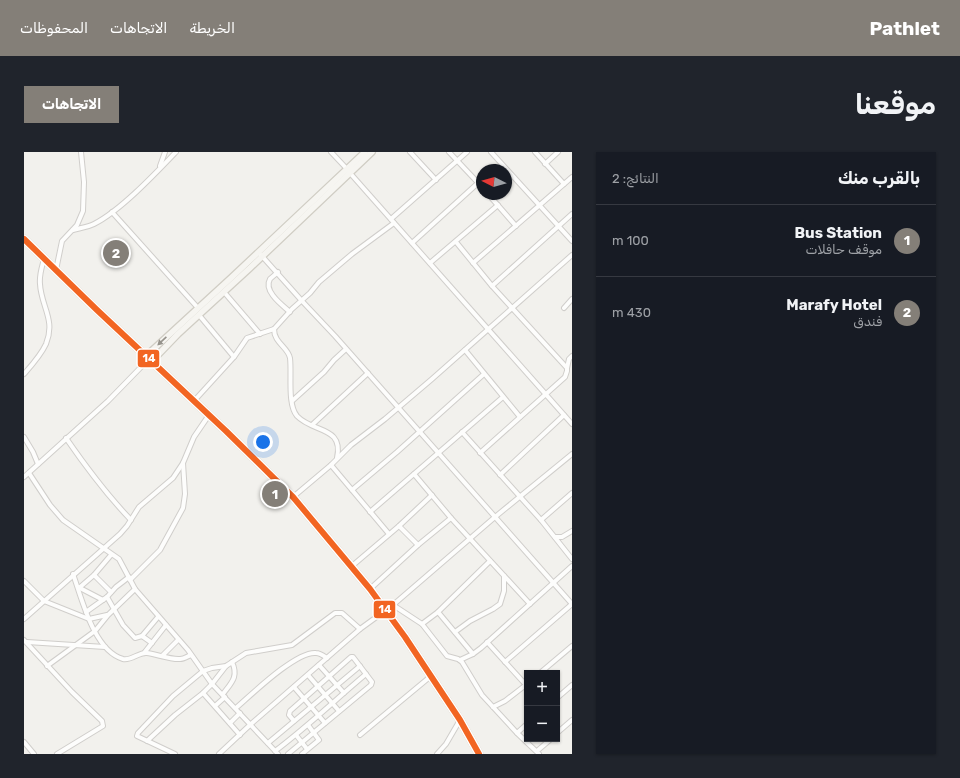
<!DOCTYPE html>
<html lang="ar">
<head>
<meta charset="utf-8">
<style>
  :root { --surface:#171b24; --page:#20242c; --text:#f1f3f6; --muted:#9ea1a6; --line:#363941; --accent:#847f78 }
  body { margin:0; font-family:Rubik,Cairo,sans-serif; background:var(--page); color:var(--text); direction:rtl }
  .controls { position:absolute; right:12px; bottom:12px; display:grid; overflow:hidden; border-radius:0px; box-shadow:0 1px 3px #0004 }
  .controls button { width:36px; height:36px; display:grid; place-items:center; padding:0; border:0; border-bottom:1px solid var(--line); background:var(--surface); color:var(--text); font:20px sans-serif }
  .compass { position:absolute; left:452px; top:12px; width:36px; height:36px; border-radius:50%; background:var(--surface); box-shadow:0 1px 3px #0004; rotate:276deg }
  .you { position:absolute; left:239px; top:290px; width:14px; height:14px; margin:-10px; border:3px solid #fff; border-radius:50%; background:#1a73e8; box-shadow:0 0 0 6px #1a73e833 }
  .badge { display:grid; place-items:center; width:26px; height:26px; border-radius:50%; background:var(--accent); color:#fff; font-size:13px; font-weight:700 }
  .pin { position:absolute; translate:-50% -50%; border:2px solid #fff; box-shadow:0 1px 4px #0006 }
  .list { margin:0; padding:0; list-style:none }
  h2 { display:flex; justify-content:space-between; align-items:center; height:52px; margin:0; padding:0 16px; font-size:17px }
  h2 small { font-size:13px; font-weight:400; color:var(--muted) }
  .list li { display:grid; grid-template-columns:26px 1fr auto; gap:12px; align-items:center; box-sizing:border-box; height:72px; padding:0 16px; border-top:1px solid var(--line) }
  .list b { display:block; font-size:15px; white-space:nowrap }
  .list p { margin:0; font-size:13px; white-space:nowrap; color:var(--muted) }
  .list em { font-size:13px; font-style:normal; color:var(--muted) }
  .map { position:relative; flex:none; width:548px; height:602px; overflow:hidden; direction:ltr; border-radius:0px }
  header { display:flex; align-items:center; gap:24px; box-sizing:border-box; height:56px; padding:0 20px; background:var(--accent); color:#fff }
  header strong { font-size:19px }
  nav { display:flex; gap:22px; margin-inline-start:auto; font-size:14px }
  .intro { display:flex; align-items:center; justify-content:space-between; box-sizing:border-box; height:96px; padding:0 24px }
  h1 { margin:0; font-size:28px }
  .button { padding:10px 18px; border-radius:0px; background:var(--accent); color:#fff; font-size:14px; font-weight:700 }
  main { display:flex; gap:24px; padding:0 24px }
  aside { flex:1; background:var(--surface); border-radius:0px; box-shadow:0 1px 3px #0004 }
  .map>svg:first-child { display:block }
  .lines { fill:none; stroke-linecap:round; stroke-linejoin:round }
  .street-casing { stroke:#d0cecb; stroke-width:6 }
  .secondary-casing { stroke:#d0cdc4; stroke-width:8 }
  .highway-casing { stroke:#c8bdab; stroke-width:9 }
  .street { stroke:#fdfdfc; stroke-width:4 }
  .secondary { stroke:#f6f5f1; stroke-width:5.5 }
  .highway { stroke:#ebe6dc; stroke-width:7 }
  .bus-1-casing { stroke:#fff; stroke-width:9 }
  .bus-1 { stroke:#f26522; stroke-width:6 }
  .oneway { fill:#96938c }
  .line-badge { stroke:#fff; stroke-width:1.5 }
  .badge-label { font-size:11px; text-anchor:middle; font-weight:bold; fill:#fff }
</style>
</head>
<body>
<header>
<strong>Pathlet</strong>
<nav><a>الخريطة</a><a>الاتجاهات</a><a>المحفوظات</a></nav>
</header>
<div class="intro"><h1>موقعنا</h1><a class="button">الاتجاهات</a></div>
<main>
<aside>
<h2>بالقرب منك<small>النتائج: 2</small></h2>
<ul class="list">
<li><span class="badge">1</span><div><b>Bus Station</b><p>موقف حافلات</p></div><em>100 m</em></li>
<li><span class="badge">2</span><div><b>Marafy Hotel</b><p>فندق</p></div><em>430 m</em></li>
</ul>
</aside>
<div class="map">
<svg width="548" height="602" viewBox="0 0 548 602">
  <rect width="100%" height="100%" fill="#f2f1ed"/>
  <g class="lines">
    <!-- street casing -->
    <g class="street-casing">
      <g id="street">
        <path d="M 307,0 L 323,17"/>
        <path d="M 386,0 L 412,28"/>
        <path d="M 425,0 L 458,35"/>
        <path d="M 467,0 L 548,89"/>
        <path d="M 511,0 L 540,32"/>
        <path d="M 521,12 L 534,0"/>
        <path d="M 136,14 L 141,0"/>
        <path d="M 326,21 L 548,272"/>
        <path d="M 464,42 L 492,74"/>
        <path d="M 88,60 L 174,156"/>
        <path d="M 367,67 L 443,0"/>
        <path d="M 49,78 C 56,76 64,75 70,72 C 96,59 131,22 152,0"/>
        <path d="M 432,90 L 468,134 L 543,216 L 543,219 L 541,225 L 456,301"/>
        <path d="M 388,91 L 454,31"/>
        <path d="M 237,103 L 278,149 L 311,184 L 548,452"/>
        <path d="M 406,111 L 474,53"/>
        <path d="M 449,111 L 548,25"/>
        <path d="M 32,118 L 38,89 L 53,73 L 59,59 L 60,30 L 57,0"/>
        <path d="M 254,120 C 252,122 248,125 246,127 C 239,139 258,153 266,160"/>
        <path d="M 468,134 L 548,62"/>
        <path d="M 200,140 L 236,182"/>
        <path d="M 540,156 L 548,147"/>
        <path d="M 175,163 L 210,205"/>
        <path d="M 250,177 C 250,191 264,195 266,206 C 268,222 263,252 273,264 C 289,281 320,274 313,306"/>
        <path d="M 441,198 L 496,265"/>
        <path d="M 543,216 L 545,207 L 548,204"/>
        <path d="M 0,222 C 8,213 17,203 22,192 C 32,168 17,154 16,132 C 15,123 18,115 20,107"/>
        <path d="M 170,249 L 210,205 L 223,186 L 250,177 L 268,157 L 286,141 L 295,130 L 328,102 L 370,71"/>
        <path d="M 268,249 L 300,220 L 310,208 L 322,197"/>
        <path d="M 288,273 L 344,221"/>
        <path d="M 438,280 L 517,368 L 548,407"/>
        <path d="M 0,285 L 9,300 L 14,312"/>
        <path d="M 42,286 C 62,315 82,342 107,368"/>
        <path d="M 307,313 L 365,382"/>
        <path d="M 5,321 L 26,353 L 39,368 L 95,407 L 111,437 L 164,498 L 188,532 L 254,602"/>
        <path d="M 390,322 L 427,366 L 506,452"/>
        <path d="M 476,323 L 540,263"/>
        <path d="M 0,325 L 84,249 L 120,212 L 128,209"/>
        <path d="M 328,338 L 373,300 L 460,222"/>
        <path d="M 269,345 L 307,313 L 327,293 L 361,267 L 408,227 L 548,103"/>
        <path d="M 346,360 L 479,245"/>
        <path d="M 517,368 L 548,341"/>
        <path d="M 375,374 L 394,393"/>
        <path d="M 531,385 L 538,385 L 548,379"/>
        <path d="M 328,414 L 375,374 L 408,343"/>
        <path d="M 49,422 C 58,447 70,499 99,507 C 107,509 115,500 123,501 C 131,502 148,508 156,507 C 160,507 164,504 167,503"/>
        <path d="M 70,423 L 87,440"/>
        <path d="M 106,428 L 136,398 L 159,356 L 161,342 L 159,311"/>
        <path d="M 0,429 L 20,449 L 65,467 L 83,463"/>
        <path d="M 54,435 L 79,448"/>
        <path d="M 55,436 L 70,423 L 87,403"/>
        <path d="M 346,437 L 394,393 L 427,366"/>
        <path d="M 83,445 L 99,473 L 111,486 L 118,484 L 134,465"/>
        <path d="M 369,453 L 398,472 L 423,504 L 434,507 L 438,510 L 458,543 L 493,581 L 515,602"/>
        <path d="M 62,460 L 83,445 L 92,435 L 105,425"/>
        <path d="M 414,460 L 449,502"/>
        <path d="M 0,467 L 96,382 L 103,374 L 115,355 L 149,326 L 159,311 L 170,285 L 185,263"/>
        <path d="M 398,472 L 414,460 L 466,409"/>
        <path d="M 431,480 L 446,469 L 469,457 L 476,452 L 480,439 L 480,424"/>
        <path d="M 118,484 L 128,491"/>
        <path d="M 0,488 L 48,540 L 78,569 L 79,574 L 33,602"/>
        <path d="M 3,490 L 81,495"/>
        <path d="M 463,490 L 502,533"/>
        <path d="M 120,501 L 142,473"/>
        <path d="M 138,504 L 154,488"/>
        <path d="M 436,508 L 449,502 L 457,496 L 548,414"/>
        <path d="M 481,510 L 548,452"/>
        <path d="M 295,513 L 320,541"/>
        <path d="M 23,514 L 71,479 L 84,463 L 111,437"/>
        <path d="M 516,521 L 548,494"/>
        <path d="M 284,523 L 315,559"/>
        <path d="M 270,535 L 301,571"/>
        <path d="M 179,541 L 216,583"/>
        <path d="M 199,542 C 207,531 215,525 208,510"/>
        <path d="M 533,546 L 548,533"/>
        <path d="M 191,554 L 201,545"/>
        <path d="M 469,555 L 481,549 L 503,532"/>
        <path d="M 212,556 C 227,543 272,499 292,501 C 296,501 300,504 303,506"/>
        <path d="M 206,571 L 216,561"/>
        <path d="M 493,581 L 503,572"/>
        <path d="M 533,581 L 548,568"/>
        <path d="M 272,583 L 283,597"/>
        <path d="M 336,583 L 407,524"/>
        <path d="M 123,589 L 151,563 L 179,541 L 188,532 L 202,514"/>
        <path d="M 0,590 L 10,602"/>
        <path d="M 244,591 L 336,514"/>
        <path d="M 251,599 C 283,575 311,548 342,522"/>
        <path d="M 513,599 L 527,587"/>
        <path d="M 151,602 L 113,584 L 114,581 L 149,544 L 179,519 L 188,516 L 202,514 L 222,501 L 268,493 L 311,461 L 318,461 L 336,477"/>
        <path d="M 195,602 L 227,572 L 336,477 L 369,453 L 471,365 L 548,302"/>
        <path d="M 264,602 L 347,533 L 348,530 L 329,505 L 327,505 L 266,559 L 265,563 L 270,569"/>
        <path d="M 278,602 L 295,588 L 284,573"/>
        <path d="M 413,602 L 422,592 L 436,568"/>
      </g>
    </g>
    <!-- secondary casing -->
    <g class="secondary-casing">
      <g id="secondary">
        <path d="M 122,204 L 207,126 L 341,0"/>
        <path d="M 128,209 L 154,182 L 226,116 L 348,0"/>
      </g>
    </g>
    <!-- highway casing -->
    <g class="highway-casing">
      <path id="highway" d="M 0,87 L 73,158 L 202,279 L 269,345 L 346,437 L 381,485 L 436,568 L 455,602"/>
    </g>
    <!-- street -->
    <use href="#street" class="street"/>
    <!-- secondary -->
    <use href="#secondary" class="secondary"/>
    <!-- highway -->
    <use href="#highway" class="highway"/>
    <!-- bus-1 casing -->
    <g class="bus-1-casing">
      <path id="bus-1" d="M 0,87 L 73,158 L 202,279 L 269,345 L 346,437 L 381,485 L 436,568 L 455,602"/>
    </g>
    <!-- bus-1 -->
    <use href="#bus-1" class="bus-1"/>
  </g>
  <!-- one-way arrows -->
  <defs><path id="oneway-solid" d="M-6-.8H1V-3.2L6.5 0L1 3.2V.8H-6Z"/></defs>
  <use class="oneway" href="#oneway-solid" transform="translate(138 189) rotate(137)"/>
  <g class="line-badge">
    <rect x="113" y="197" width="23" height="19" rx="4" fill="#f26522"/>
    <rect x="349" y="448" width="23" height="19" rx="4" fill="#f26522"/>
  </g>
  <g class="badge-label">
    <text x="125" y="210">14</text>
    <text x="361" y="461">14</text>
  </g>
</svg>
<div class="controls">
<button>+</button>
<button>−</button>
</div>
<svg class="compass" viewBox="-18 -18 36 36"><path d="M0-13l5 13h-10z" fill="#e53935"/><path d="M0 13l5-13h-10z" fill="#9ea1a6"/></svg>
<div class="you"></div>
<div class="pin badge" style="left:251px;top:342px">1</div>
<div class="pin badge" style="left:92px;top:101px">2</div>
</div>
</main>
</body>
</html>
